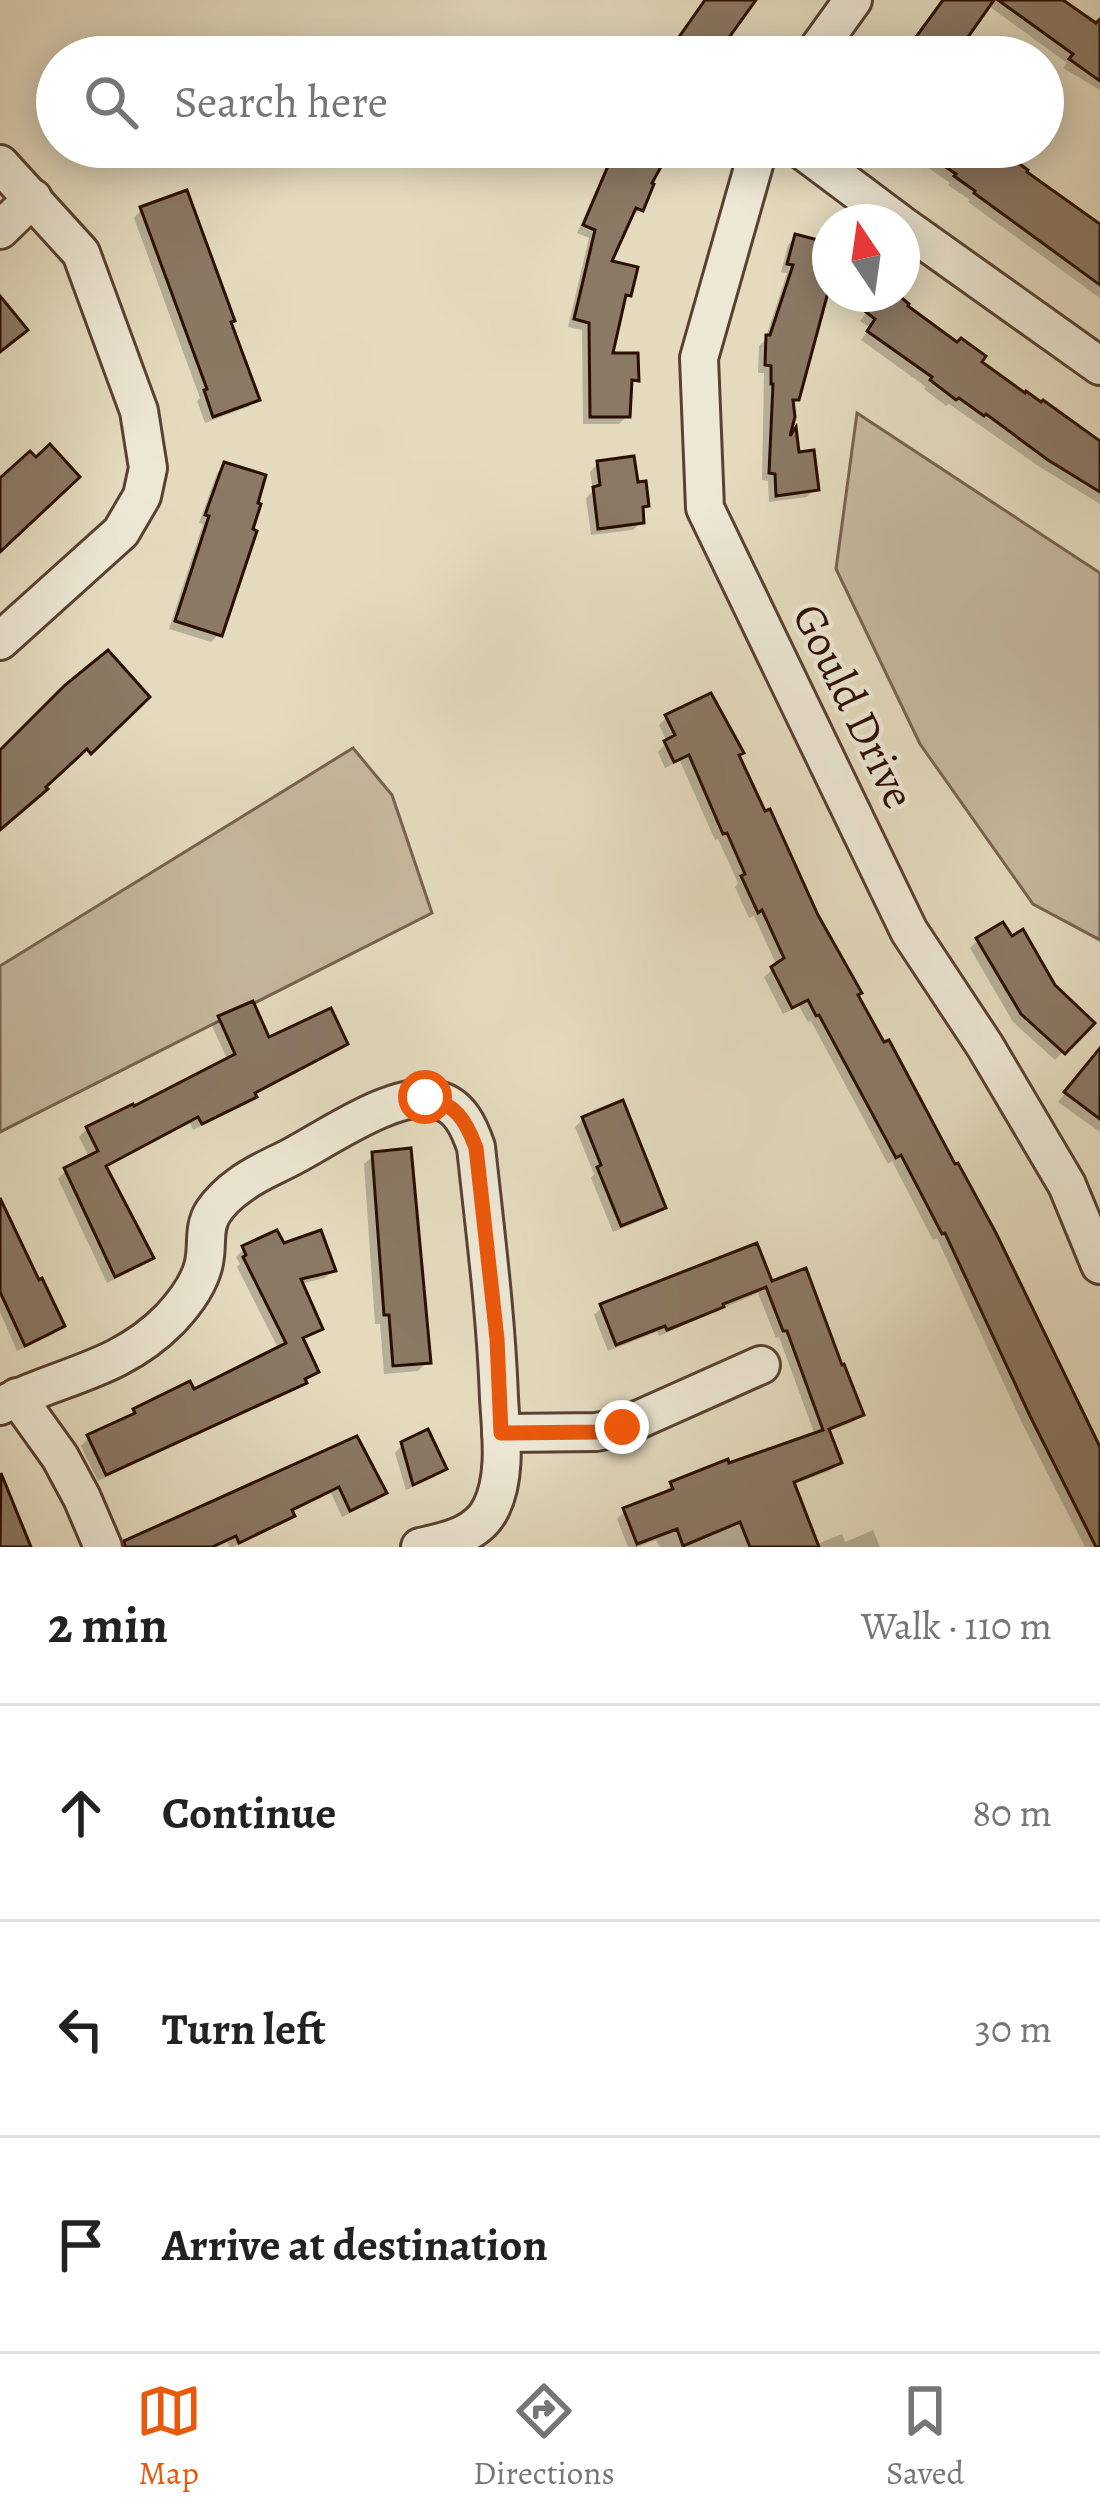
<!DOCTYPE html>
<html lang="en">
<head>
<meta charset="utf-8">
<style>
  :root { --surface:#fff; --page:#f2f2f2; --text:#222; --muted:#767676; --line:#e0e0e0; --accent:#ea580c }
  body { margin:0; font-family:Alegreya,serif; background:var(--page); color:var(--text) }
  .compass { position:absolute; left:812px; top:204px; width:108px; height:108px; border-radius:50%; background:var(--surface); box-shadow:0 6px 30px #0003; rotate:347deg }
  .stop { position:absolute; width:36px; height:36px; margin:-27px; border:9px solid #ea580c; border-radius:50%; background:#fff }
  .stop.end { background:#ea580c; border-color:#fff; box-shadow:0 3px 12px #0008 }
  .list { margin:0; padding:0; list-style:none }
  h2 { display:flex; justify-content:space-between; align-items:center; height:156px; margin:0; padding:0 48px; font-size:51px }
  h2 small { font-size:39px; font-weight:400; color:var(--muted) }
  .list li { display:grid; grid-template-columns:78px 1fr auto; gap:36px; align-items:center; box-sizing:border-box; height:216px; padding:0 48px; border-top:3px solid var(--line) }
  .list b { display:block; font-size:45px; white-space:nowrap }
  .list em { font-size:39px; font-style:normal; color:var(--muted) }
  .icon { flex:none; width:66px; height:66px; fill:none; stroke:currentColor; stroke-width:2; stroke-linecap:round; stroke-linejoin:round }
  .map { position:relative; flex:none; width:1100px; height:1547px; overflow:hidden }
  .search { position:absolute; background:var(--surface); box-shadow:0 6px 30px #0003; left:36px; right:36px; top:36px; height:132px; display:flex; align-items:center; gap:30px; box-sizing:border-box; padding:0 42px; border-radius:66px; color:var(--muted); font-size:45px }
  .sheet { height:804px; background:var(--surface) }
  nav { display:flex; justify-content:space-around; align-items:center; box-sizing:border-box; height:168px; border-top:3px solid var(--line); background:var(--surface); font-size:33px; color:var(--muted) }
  nav a { display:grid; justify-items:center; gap:6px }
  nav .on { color:var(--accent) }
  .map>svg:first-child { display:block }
  .green { fill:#c5b89f; stroke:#786351; stroke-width:3 }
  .shadow { fill:#0003 }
  .building { fill:#8b7965; stroke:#2b0e03; stroke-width:3 }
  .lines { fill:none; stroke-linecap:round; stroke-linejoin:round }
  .minor-casing { stroke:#594132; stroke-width:42 }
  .minor { stroke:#ede8d5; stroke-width:36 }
  .route { stroke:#ea580c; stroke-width:15 }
  .labels { text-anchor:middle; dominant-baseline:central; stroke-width:9; stroke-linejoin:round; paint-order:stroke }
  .street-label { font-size:45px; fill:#2b0e03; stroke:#ede8d5 }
</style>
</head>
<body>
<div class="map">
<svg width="1100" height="1547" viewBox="0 0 1100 1547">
  <rect width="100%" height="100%" fill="#e4dbbf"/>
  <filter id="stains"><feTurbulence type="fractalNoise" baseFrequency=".00167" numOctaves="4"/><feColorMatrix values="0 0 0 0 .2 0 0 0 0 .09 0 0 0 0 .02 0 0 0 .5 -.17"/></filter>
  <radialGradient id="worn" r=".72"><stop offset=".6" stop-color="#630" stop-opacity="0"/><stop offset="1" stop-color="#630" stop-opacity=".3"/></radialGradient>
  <!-- green -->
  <g class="green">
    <path d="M 857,413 L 1100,573 L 1100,940 L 1033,904 L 920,744 L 836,569 Z"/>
    <path d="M 353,748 L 392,795 L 432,913 L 0,1132 L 0,966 Z"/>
  </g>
  <!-- shadow -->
  <g class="shadow">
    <path d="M 947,0 L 1055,0 L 1094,25 L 1100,19 L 1100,90 L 1063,68 L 1067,63 L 989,6 L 951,57 L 909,57 L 905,54 Z"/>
    <path d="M 617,147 L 668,147 L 640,209 L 632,217 L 629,216 L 608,263 L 628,295 L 622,302 L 609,356 L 636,379 L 629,386 L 627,416 L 619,424 L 583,424 L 582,330 L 568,327 L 589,238 L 577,233 L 602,176 Z"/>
    <path d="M 898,147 L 989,147 L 1100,235 L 1100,298 L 968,202 L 970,200 L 948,185 L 950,183 Z"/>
    <path d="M 142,209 L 228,323 L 257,399 L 248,407 L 205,423 L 197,401 L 200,398 L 134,218 Z"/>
    <path d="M 796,237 L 820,255 L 830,258 L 830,273 L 797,399 L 790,405 L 785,443 L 797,455 L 815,489 L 807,497 L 769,502 L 768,481 L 762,480 L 764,373 L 758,373 L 759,346 L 765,340 L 787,273 L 781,272 L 788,245 Z"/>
    <path d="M 882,294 L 892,294 L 977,363 L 1100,445 L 1100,504 L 1040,467 L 949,404 L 946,406 L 924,389 L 926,387 L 861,340 L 870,328 L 860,321 Z"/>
    <path d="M 598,463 L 635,486 L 646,505 L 640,511 L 641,522 L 633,530 L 591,535 L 586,498 L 593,491 L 590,472 Z"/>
    <path d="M 225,465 L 219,634 L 211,642 L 169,629 L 203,524 L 199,523 L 217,473 Z"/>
    <path d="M 667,717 L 737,756 L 855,995 L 1100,1457 L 1100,1547 L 1085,1547 L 1023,1425 L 937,1238 L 933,1240 L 892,1161 L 888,1164 L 811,1021 L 808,1022 L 799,1006 L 783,1014 L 764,977 L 777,966 L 754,916 L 749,918 L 735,887 L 738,883 L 718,839 L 715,840 L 680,761 L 665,768 L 658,752 L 667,742 L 659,725 Z"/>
    <path d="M 978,940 L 1052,986 L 1091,1023 L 1055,1060 L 1013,1022 L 970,948 Z"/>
    <path d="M 220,1018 L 267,1041 L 344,1043 L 336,1051 L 253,1095 L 246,1104 L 193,1130 L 190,1123 L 104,1168 L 151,1257 L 143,1265 L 107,1283 L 58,1179 L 66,1171 L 90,1159 L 79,1137 L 87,1129 L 228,1061 L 212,1026 Z"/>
    <path d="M 1100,1067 L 1100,1132 L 1058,1102 L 1085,1069 Z"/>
    <path d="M 583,1119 L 662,1207 L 654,1215 L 613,1232 L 591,1178 L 594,1174 L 575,1127 Z"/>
    <path d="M 374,1155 L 428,1361 L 418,1371 L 384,1374 L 380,1324 L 375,1324 L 364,1164 Z"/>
    <path d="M 0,1242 L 62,1326 L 54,1334 L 17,1351 L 0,1312 Z"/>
    <path d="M 282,1247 L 333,1270 L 325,1278 L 300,1284 L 319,1329 L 301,1341 L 316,1372 L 295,1390 L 98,1481 L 81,1446 L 89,1438 L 127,1418 L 134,1411 L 193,1393 L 279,1350 L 237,1267 L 240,1264 L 236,1257 L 244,1249 Z"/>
    <path d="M 770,1285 L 861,1414 L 853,1422 L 827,1432 L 839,1462 L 831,1470 L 790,1486 L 815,1545 L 842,1534 L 845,1542 L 873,1530 L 880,1547 L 660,1547 L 656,1540 L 637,1547 L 628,1547 L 617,1519 L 625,1511 L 665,1495 L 664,1492 L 672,1484 L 815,1435 L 779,1337 L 776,1338 L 758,1293 L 659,1336 L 657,1332 L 608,1351 L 594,1315 L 602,1307 Z"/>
    <path d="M 356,1440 L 384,1493 L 376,1501 L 342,1517 L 331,1493 L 290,1513 L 291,1515 L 284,1523 L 233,1547 L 230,1547 L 227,1542 L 217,1547 L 123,1547 Z"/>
    <path d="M 403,1444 L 443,1468 L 435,1477 L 406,1490 L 395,1453 Z"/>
  </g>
  <!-- building -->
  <g class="building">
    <path d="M 705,0 L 756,0 L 730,36 L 736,40 L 724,57 L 665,57 Z"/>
    <path d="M 943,0 L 994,0 L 954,57 L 928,57 L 910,45 Z"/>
    <path d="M 998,0 L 1063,0 L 1096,23 L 1100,19 L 1100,81 L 1069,59 L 1073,54 Z"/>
    <path d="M 616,147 L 672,147 L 652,183 L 654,184 L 643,211 L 636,208 L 612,261 L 638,267 L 631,296 L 626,295 L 613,353 L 638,353 L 639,381 L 632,380 L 630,417 L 590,417 L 589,323 L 574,319 L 595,230 L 583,225 Z"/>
    <path d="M 917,147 L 996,147 L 1028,170 L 1027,172 L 1100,224 L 1100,285 L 974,193 L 975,191 L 954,176 L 956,174 Z"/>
    <path d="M 187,190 L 235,321 L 231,322 L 260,400 L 213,417 L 204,390 L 207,389 L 140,207 Z"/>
    <path d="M 795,234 L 826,242 L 824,253 L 830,255 L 830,285 L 799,400 L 793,400 L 795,417 L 790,436 L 796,427 L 799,452 L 814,450 L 819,490 L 776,496 L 775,474 L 769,473 L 773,384 L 771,384 L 771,366 L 765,365 L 766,335 L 770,335 L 793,265 L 787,264 Z"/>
    <path d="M 880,294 L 897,294 L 909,304 L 908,306 L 957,342 L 961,338 L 986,356 L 982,362 L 1025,393 L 1026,391 L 1041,402 L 1043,400 L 1100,441 L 1100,492 L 1048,460 L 986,414 L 984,416 L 959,398 L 956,400 L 930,380 L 932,377 L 867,331 L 875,319 L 866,312 Z"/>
    <path d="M 0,296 L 28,330 L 0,352 Z"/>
    <path d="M 50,444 L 80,477 L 0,552 L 0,478 L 30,451 L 36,457 Z"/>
    <path d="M 634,456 L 638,482 L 646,481 L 649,506 L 643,507 L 644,523 L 598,529 L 593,487 L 600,485 L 597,461 Z"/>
    <path d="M 224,462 L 266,475 L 258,503 L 261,504 L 253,529 L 257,531 L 222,636 L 175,621 L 209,516 L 205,515 Z"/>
    <path d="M 108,650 L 150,697 L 91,754 L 87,749 L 46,787 L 48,789 L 0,830 L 0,750 L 65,685 Z"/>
    <path d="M 711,693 L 744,753 L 739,755 L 765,811 L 770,809 L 818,915 L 862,993 L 858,995 L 884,1042 L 889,1040 L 955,1164 L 958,1163 L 996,1233 L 1100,1447 L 1100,1547 L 1096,1547 L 1030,1416 L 945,1233 L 942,1234 L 901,1155 L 896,1158 L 819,1015 L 816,1016 L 808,1000 L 792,1008 L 771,967 L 784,958 L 762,910 L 758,913 L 741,876 L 745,874 L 727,833 L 723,834 L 689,755 L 674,762 L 664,741 L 675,735 L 665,715 Z"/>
    <path d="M 1003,922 L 1012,936 L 1023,929 L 1055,985 L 1095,1023 L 1065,1054 L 1021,1014 L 976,938 Z"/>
    <path d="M 253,1001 L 269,1037 L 331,1008 L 348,1044 L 255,1093 L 257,1097 L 202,1124 L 198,1117 L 106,1166 L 154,1258 L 115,1277 L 64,1168 L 98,1151 L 86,1127 L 133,1104 L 134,1106 L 235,1054 L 218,1016 Z"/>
    <path d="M 1100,1048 L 1100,1119 L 1064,1092 Z"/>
    <path d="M 623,1100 L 666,1208 L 621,1226 L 597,1167 L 601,1165 L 582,1117 Z"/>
    <path d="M 411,1148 L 431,1363 L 393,1366 L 389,1315 L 384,1315 L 372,1152 Z"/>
    <path d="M 0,1198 L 39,1280 L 42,1278 L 65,1326 L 25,1346 L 0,1292 Z"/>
    <path d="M 277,1230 L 284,1243 L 321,1230 L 336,1271 L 301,1279 L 323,1329 L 303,1338 L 319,1372 L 305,1379 L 307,1383 L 106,1475 L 87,1435 L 135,1413 L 133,1409 L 190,1381 L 194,1389 L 286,1343 L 243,1257 L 246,1255 L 242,1246 Z"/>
    <path d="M 757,1243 L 772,1281 L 806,1268 L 842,1365 L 844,1364 L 864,1415 L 829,1429 L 842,1463 L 794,1482 L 819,1547 L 750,1547 L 740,1522 L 683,1546 L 677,1529 L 637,1544 L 623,1508 L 673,1489 L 670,1482 L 728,1459 L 729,1463 L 823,1430 L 787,1331 L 783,1331 L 766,1287 L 723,1304 L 724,1307 L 667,1330 L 665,1326 L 616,1345 L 600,1304 Z"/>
    <path d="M 428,1429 L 447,1469 L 413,1485 L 401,1442 Z"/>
    <path d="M 357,1436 L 387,1493 L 350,1511 L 339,1487 L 292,1510 L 295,1516 L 239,1543 L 236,1536 L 212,1547 L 125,1547 L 124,1541 Z"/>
    <path d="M 1,1473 L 31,1547 L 0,1547 Z"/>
  </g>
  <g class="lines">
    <!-- minor casing -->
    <g class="minor-casing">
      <g id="minor">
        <path d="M 812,57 L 853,0"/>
        <path d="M 759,147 L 699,358 L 705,508 L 909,931 L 985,1046 L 1067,1185 L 1100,1265"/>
        <path d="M 798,147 L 898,222"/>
        <path d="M 0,164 L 81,253 L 139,411 L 148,468 L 142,496 L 121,532 L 0,641"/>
        <path d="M 902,225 L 1100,366"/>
        <path d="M 0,230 L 33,198"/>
        <path d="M 17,1397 L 60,1457 L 82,1498 L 103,1547"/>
        <path d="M 0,1406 C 61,1375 119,1371 170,1319 C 185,1303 203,1279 205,1256 C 207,1241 204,1226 213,1212 C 219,1203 230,1192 239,1186 C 255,1173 277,1165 295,1155 C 329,1137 399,1088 438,1100 C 460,1106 469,1127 476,1147 C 485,1231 496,1314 499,1398 C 501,1433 507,1476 491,1508 C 478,1535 447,1541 420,1547"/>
        <path d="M 501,1433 L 596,1432 L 622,1427 L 761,1365"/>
      </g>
    </g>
    <!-- minor -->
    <use href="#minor" class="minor"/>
  </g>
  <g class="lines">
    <!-- route -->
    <path class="route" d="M 425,1097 C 455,1103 466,1120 476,1148 L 497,1339 L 501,1433 L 596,1432 L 622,1427"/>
  </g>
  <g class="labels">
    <!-- street labels -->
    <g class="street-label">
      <text transform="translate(854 706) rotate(64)">Gould Drive</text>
    </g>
  </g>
  <rect width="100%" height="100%" filter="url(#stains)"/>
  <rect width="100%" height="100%" fill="url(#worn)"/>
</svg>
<svg class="compass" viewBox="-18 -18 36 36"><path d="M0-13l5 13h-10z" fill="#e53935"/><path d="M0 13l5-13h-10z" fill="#767676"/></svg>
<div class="stop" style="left:425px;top:1097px"></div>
<div class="stop end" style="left:622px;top:1427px"></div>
<div class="search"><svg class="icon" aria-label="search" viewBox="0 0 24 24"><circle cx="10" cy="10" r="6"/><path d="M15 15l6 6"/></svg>Search here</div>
</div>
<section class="sheet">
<h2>2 min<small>Walk · 110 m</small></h2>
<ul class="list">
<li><svg class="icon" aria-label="ahead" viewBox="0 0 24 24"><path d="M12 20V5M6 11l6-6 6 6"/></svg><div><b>Continue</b></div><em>80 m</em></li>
<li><svg class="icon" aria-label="left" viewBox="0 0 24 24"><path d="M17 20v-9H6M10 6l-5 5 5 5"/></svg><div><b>Turn left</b></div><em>30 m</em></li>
<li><svg class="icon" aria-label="arrive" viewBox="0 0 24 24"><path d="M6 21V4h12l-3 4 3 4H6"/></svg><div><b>Arrive at destination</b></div></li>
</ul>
</section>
<nav>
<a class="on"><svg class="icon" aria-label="map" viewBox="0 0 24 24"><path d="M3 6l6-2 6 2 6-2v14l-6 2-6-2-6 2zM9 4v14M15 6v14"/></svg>Map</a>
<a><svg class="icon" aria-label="directions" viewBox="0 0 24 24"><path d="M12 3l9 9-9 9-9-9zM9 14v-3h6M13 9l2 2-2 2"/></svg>Directions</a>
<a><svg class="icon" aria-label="saved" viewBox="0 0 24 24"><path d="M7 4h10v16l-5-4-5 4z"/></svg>Saved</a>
</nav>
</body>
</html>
